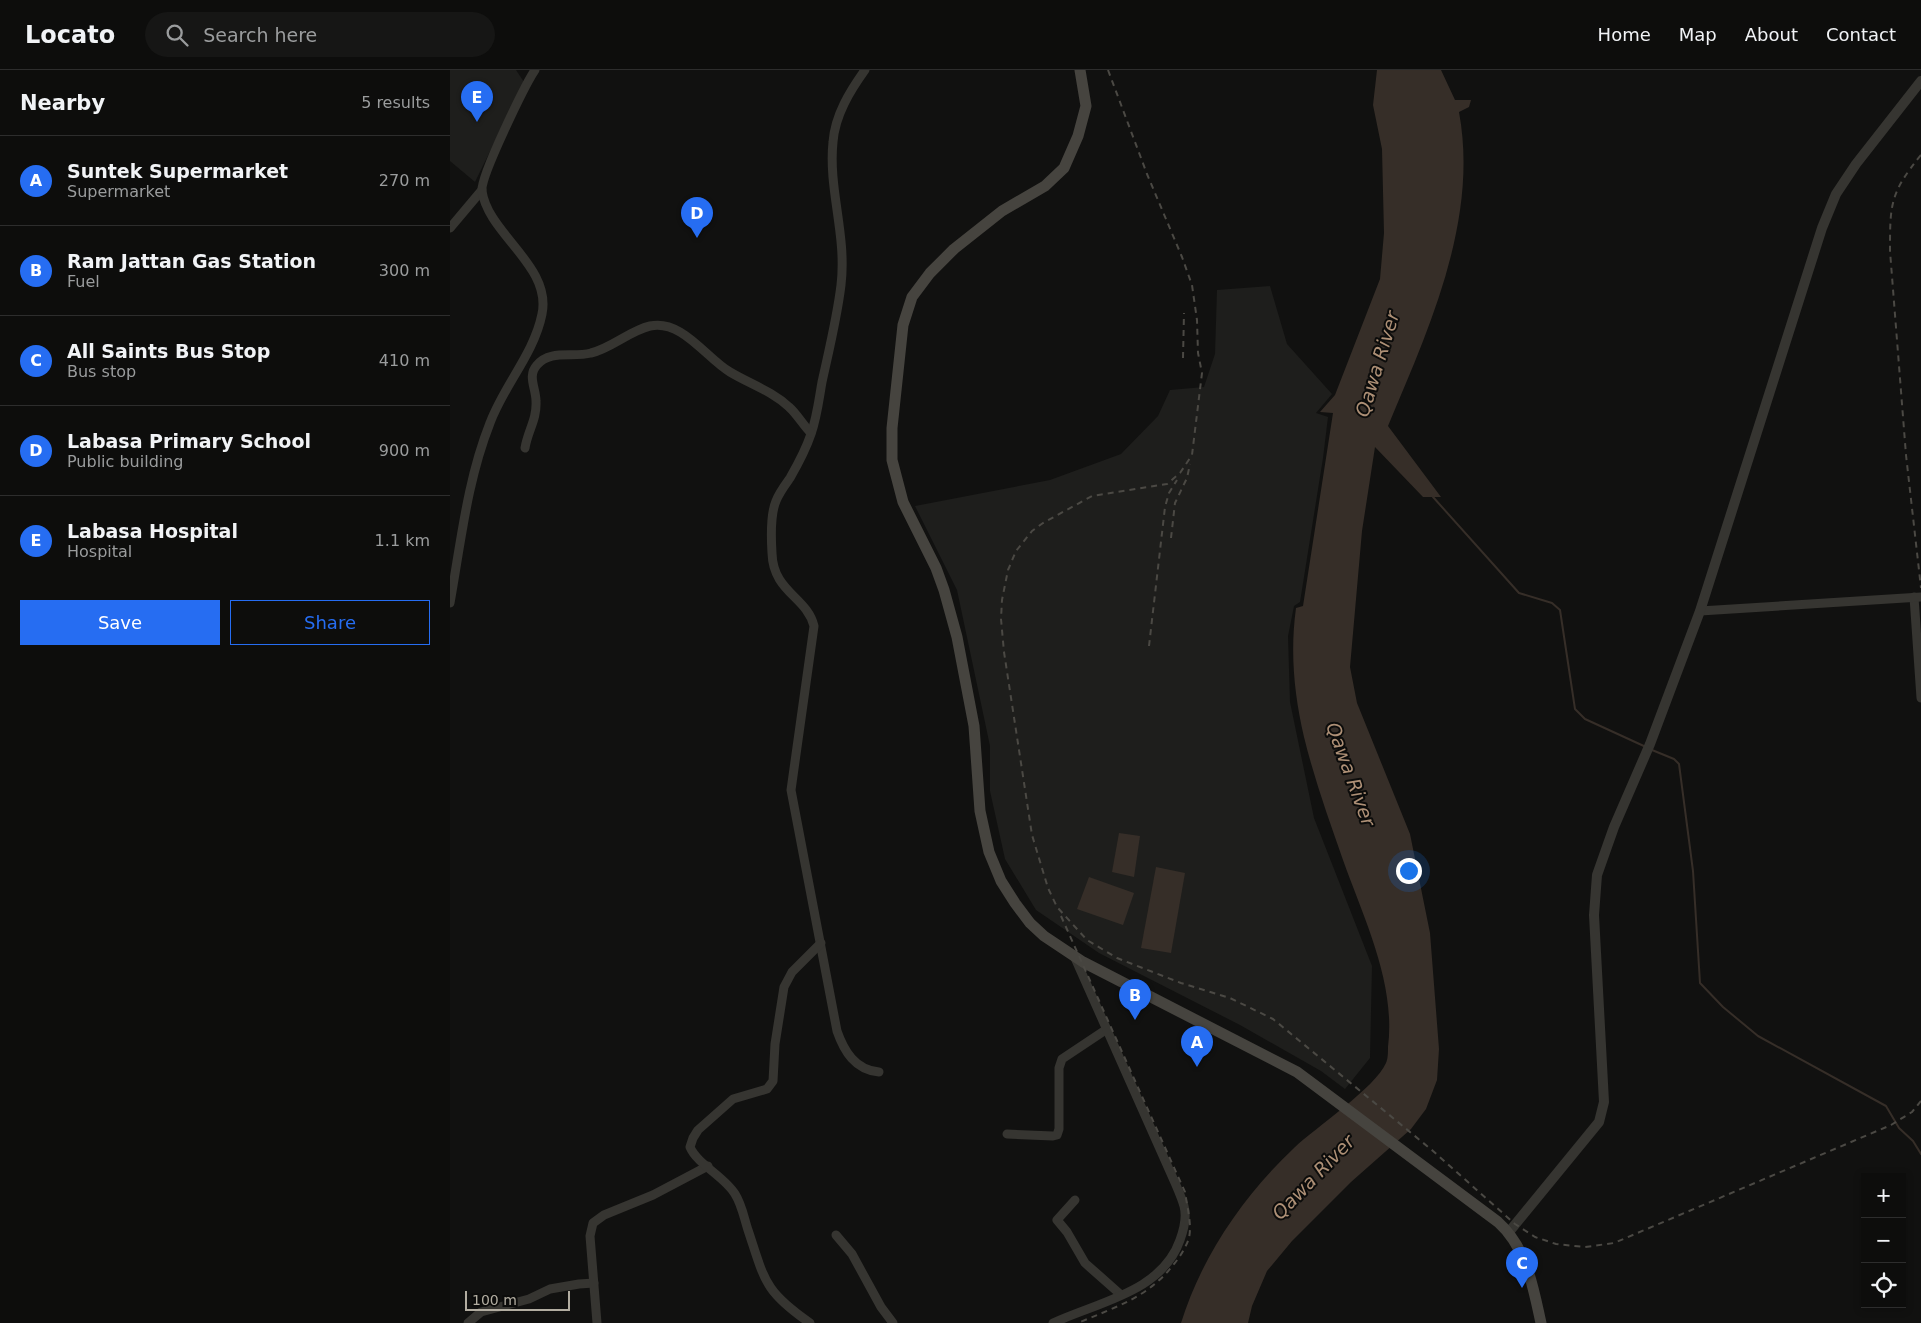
<!DOCTYPE html>
<html lang="en">
<head>
<meta charset="utf-8">
<style>
  :root { --surface:#0d0d0c; --page:#161615; --text:#f1f3f6; --muted:#9a9c9d; --line:#2d2d2d; --accent:#266df2 }
  body { margin:0; font-family:"DejaVu Sans",sans-serif; background:var(--page); color:var(--text) }
  .controls { position:absolute; right:15px; bottom:15px; display:grid; overflow:hidden; border-radius:0px; box-shadow:0 2px 8px #0003 }
  .controls button { width:45px; height:45px; display:grid; place-items:center; padding:0; border:0; border-bottom:1px solid var(--line); background:var(--surface); color:var(--text); font:25px sans-serif }
  .scale { position:absolute; left:15px; bottom:12px; width:105px; box-sizing:border-box; padding-left:5px; border:2px solid #b2ada1; border-top:0; font-size:14px; line-height:18px; white-space:nowrap; color:#b2ada1; -webkit-text-stroke:4px #0c0c0b; paint-order:stroke }
  .you { position:absolute; left:958px; top:800px; width:18px; height:18px; margin:-12px; border:4px solid #fff; border-radius:50%; background:#1a73e8; box-shadow:0 0 0 8px #1a73e833 }
  .badge { display:grid; place-items:center; width:32px; height:32px; border-radius:50%; background:var(--accent); color:#fff; font-size:16px; font-weight:700 }
  .pin { position:absolute; translate:-50% -41px; filter:drop-shadow(0 1px 2px #0008) }
  .pin::after { content:''; position:absolute; top:26px; width:18px; height:15px; background:inherit; clip-path:polygon(0 0,100% 0,50% 100%) }
  .list { margin:0; padding:0; list-style:none }
  h2 { display:flex; justify-content:space-between; align-items:center; height:65px; margin:0; padding:0 20px; font-size:21px }
  h2 small { font-size:16px; font-weight:400; color:var(--muted) }
  .list li { display:grid; grid-template-columns:32px 1fr auto; gap:15px; align-items:center; box-sizing:border-box; height:90px; padding:0 20px; border-top:1px solid var(--line) }
  .list b { display:block; font-size:19px; white-space:nowrap }
  .list p { margin:0; font-size:16px; white-space:nowrap; color:var(--muted) }
  .list em { font-size:16px; font-style:normal; color:var(--muted) }
  .actions { display:flex; gap:10px; padding:15px 20px }
  .actions a { flex:1; padding:11px 0; border:1px solid var(--accent); border-radius:0px; text-align:center; font-size:18px; color:var(--accent) }
  .actions .main { background:var(--accent); color:#fff }
  .icon { flex:none; width:28px; height:28px; fill:none; stroke:currentColor; stroke-width:2; stroke-linecap:round; stroke-linejoin:round }
  .map { position:relative; flex:none; width:1471px; height:1253px; overflow:hidden }
  header { display:flex; align-items:center; gap:30px; box-sizing:border-box; height:70px; padding:0 25px; background:var(--surface); border-bottom:1px solid var(--line) }
  header strong { font-size:24px }
  nav { display:flex; gap:28px; margin-inline-start:auto; font-size:18px }
  .search { width:350px; height:45px; background:var(--page); display:flex; align-items:center; gap:12px; box-sizing:border-box; padding:0 18px; border-radius:28px; color:var(--muted); font-size:19px }
  main { display:flex }
  aside { flex:1; background:var(--surface) }
  .map>svg:first-child { display:block }
  .built { fill:#1e1e1c }
  .water { fill:#362e28 }
  .lines { fill:none; stroke-linecap:round; stroke-linejoin:round }
  .stream { stroke:#362e28; stroke-width:2 }
  .minor { stroke:#363531; stroke-width:9 }
  .tertiary { stroke:#363531; stroke-width:10 }
  .secondary { stroke:#46443f; stroke-width:11 }
  .rail { stroke:#4b4944; stroke-width:2; stroke-dasharray:6 5; stroke-linecap:butt }
  .labels { text-anchor:middle; dominant-baseline:central; stroke-width:4; stroke-linejoin:round; paint-order:stroke }
  .water-label { font-size:19px; font-style:italic; fill:#ae9076; stroke:#0c0c0b }
</style>
</head>
<body>
<header>
<strong>Locato</strong>
<div class="search"><svg class="icon" aria-label="search" viewBox="0 0 24 24"><circle cx="10" cy="10" r="6"/><path d="M15 15l6 6"/></svg>Search here</div>
<nav><a>Home</a><a>Map</a><a>About</a><a>Contact</a></nav>
</header>
<main>
<aside>
<h2>Nearby<small>5 results</small></h2>
<ul class="list">
<li><span class="badge">A</span><div><b>Suntek Supermarket</b><p>Supermarket</p></div><em>270 m</em></li>
<li><span class="badge">B</span><div><b>Ram Jattan Gas Station</b><p>Fuel</p></div><em>300 m</em></li>
<li><span class="badge">C</span><div><b>All Saints Bus Stop</b><p>Bus stop</p></div><em>410 m</em></li>
<li><span class="badge">D</span><div><b>Labasa Primary School</b><p>Public building</p></div><em>900 m</em></li>
<li><span class="badge">E</span><div><b>Labasa Hospital</b><p>Hospital</p></div><em>1.1 km</em></li>
</ul>
<div class="actions"><a class="main">Save</a><a>Share</a></div>
</aside>
<div class="map">
<svg width="1471" height="1253" viewBox="0 0 1471 1253">
  <rect width="100%" height="100%" fill="#111110"/>
  <!-- built -->
  <g class="built">
    <path d="M 0,0 L 66,0 L 74,12 L 25,112 L 0,91 Z"/>
    <path d="M 820,216 L 837,274 L 882,324 L 866,343 L 878,347 L 873,388 L 850,532 L 844,536 L 838,566 L 840,632 L 864,748 L 922,896 L 920,988 L 895,1019 L 871,1001 L 790,955 L 649,883 L 586,840 L 555,789 L 540,721 L 540,676 L 507,520 L 465,436 L 600,410 L 671,384 L 708,346 L 720,320 L 754,317 L 765,284 L 767,220 Z"/>
  </g>
  <!-- water -->
  <g class="water">
    <path d="M 927,0 L 991,0 L 1005,30 L 1021,30 L 1019,37 L 1009,42 C 1029,150 979,258 938,356 L 991,427 L 973,427 L 925,377 L 912,461 L 900,597 L 907,633 L 960,764 L 980,863 L 989,979 L 987,1010 L 976,1039 L 961,1059 L 901,1112 L 842,1171 L 817,1201 L 802,1236 L 798,1253 L 731,1253 C 752,1186 793,1126 844,1078 C 866,1057 925,1018 936,993 C 938,989 938,982 938,977 C 946,913 914,849 893,790 C 879,750 864,708 854,667 C 844,624 840,582 846,538 L 853,536 L 883,343 L 870,342 L 885,325 L 930,209 L 934,163 L 932,79 L 923,35 Z"/>
    <path d="M 669,763 L 690,766 L 684,807 L 662,802 Z"/>
    <path d="M 706,797 L 735,803 L 721,883 L 691,878 Z"/>
    <path d="M 639,807 L 684,823 L 673,855 L 627,839 Z"/>
  </g>
  <g class="lines">
    <!-- stream -->
    <g class="stream">
      <path d="M 983,427 L 1069,523 L 1102,533 L 1110,540 L 1125,639 L 1135,649 L 1196,677"/>
      <path d="M 1202,680 L 1224,689 L 1229,694 L 1243,801 L 1250,913 L 1273,937 L 1308,966 L 1436,1036 L 1449,1058 L 1463,1071 L 1471,1084"/>
    </g>
    <!-- minor -->
    <g class="minor">
      <path d="M 415,0 C 400,21 385,45 383,72 C 378,119 397,165 391,215 C 387,248 379,280 372,312 C 369,329 367,347 361,364 C 356,379 348,394 340,408 C 335,415 329,423 326,431 C 320,445 321,467 322,483 C 323,522 357,527 364,556 L 341,720 L 387,961 C 394,981 405,1000 429,1002"/>
      <path d="M 0,158 L 32,120"/>
      <path d="M 75,378 C 78,360 87,350 86,331 C 86,318 77,306 87,295 C 100,279 123,288 141,283 C 162,278 179,261 200,256 C 232,249 256,288 280,302 C 300,314 322,321 339,337 C 347,344 353,355 361,363"/>
      <path d="M 1464,527 L 1471,628"/>
      <path d="M 0,533 C 11,472 17,411 40,353 C 54,315 84,284 92,244 C 102,196 38,164 32,121 C 30,107 75,15 85,0"/>
      <path d="M 1250,541 L 1471,527"/>
      <path d="M 557,1064 L 603,1066 L 607,1065 L 609,1059 L 609,998 L 612,989 L 657,959"/>
      <path d="M 625,1130 L 607,1150 L 617,1162 L 635,1193 L 670,1224"/>
      <path d="M 386,1165 L 402,1184 L 431,1237 L 443,1253"/>
      <path d="M 18,1253 L 31,1242 L 79,1229 L 100,1219 L 129,1214 L 144,1213"/>
      <path d="M 147,1253 L 140,1166 L 143,1153 L 154,1145 L 203,1125 L 258,1096"/>
      <path d="M 360,1253 C 314,1221 315,1211 298,1160 C 294,1148 292,1135 285,1124 C 275,1107 247,1094 240,1077 L 243,1068 L 248,1060 L 283,1029 L 317,1019 L 323,1011 L 325,974 L 334,917 L 342,902 L 371,873"/>
      <path d="M 603,1253 C 648,1232 712,1222 730,1170 C 734,1159 737,1147 734,1136 C 732,1129 729,1122 726,1115 L 625,888"/>
    </g>
    <!-- tertiary -->
    <path class="tertiary" d="M 1059,1162 L 1149,1052 L 1154,1032 L 1144,845 L 1147,805 L 1164,757 L 1200,674 L 1250,541 L 1372,158 L 1386,124 L 1406,94 L 1471,11"/>
    <!-- secondary -->
    <path class="secondary" d="M 630,0 L 636,36 L 628,66 L 614,98 L 595,116 L 552,141 L 504,179 L 480,203 L 462,227 L 453,255 L 442,358 L 442,390 L 453,432 L 486,498 L 494,520 L 507,567 L 524,656 L 530,741 L 539,782 L 551,811 L 565,833 L 580,853 L 594,866 L 633,892 L 847,1002 L 1048,1152 C 1077,1178 1083,1217 1091,1253"/>
    <!-- rail -->
    <g class="rail">
      <path d="M 658,0 L 697,104 L 732,187 L 742,215 L 747,250 L 748,283 L 752,303 L 742,385 L 730,403 L 717,414 L 642,426 L 593,453 L 582,461 L 566,481 L 558,500 L 552,530 L 551,549 L 554,582 L 582,765 L 598,818 L 607,837 L 637,870 L 667,888 L 731,913 L 780,928 L 823,949 L 983,1081 L 1065,1154 L 1085,1167 L 1106,1174 L 1135,1177 L 1164,1173 L 1441,1055 L 1462,1042 L 1471,1031"/>
      <path d="M 1471,85 C 1440,123 1440,134 1440,181 L 1456,385 L 1471,518"/>
      <path d="M 733,288 L 734,243"/>
      <path d="M 721,468 L 725,433 L 737,408 L 740,394"/>
      <path d="M 699,576 L 715,437 L 719,423 L 727,410"/>
      <path d="M 611,846 L 735,1122 C 737,1136 742,1154 739,1168 C 736,1177 730,1187 724,1194 C 698,1228 665,1237 628,1253"/>
    </g>
  </g>
  <g class="labels">
    <!-- water labels -->
    <g class="water-label">
      <text transform="translate(927 294) rotate(-73)">Qawa River</text>
      <text transform="translate(901 704) rotate(70)">Qawa River</text>
      <text transform="translate(863 1107) rotate(-46)">Qawa River</text>
    </g>
  </g>
</svg>
<div class="controls">
<button>+</button>
<button>−</button>
<button><svg class="icon" aria-label="locate" viewBox="0 0 24 24"><circle cx="12" cy="12" r="6"/><path d="M12 2v4M12 18v4M2 12h4M18 12h4"/></svg></button>
</div>
<div class="scale">100 m</div>
<div class="you"></div>
<div class="pin badge" style="left:747px;top:997px">A</div>
<div class="pin badge" style="left:685px;top:950px">B</div>
<div class="pin badge" style="left:1072px;top:1218px">C</div>
<div class="pin badge" style="left:247px;top:168px">D</div>
<div class="pin badge" style="left:27px;top:52px">E</div>
</div>
</main>
</body>
</html>
